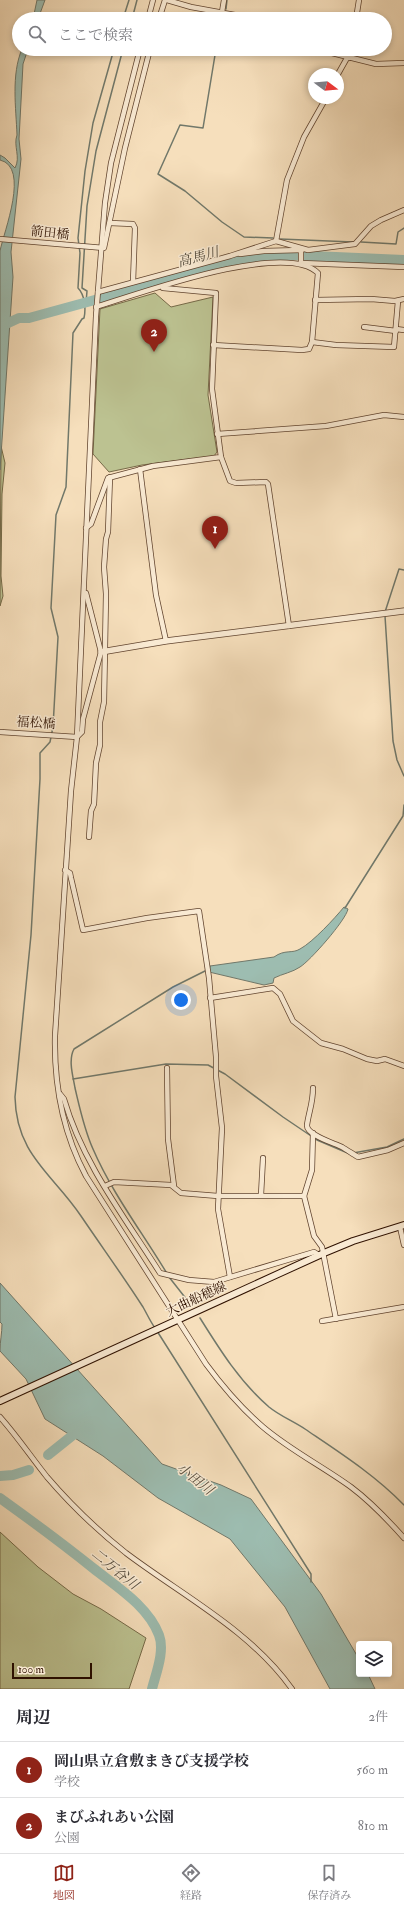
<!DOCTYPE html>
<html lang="ja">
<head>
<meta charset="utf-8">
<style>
  :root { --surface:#fff; --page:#f7f7f7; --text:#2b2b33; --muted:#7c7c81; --line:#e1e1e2; --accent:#8f2418 }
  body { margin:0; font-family:"IM FELL Double Pica","Noto Serif JP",serif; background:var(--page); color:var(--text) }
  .controls { position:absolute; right:12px; bottom:12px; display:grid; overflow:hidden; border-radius:4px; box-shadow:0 2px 6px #0003 }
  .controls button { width:36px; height:36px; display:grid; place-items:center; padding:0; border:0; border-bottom:1px solid var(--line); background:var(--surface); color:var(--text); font:20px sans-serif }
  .compass { position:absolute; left:308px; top:68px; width:36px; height:36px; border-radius:50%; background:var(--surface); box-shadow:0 2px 6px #0003; rotate:106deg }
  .scale { position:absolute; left:12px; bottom:10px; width:80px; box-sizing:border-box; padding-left:4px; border:2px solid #2f1100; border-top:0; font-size:11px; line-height:14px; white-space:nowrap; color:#2f1100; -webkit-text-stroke:3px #f9ead3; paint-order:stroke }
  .you { position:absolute; left:181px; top:1000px; width:14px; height:14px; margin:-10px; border:3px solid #fff; border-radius:50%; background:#1a73e8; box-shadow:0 0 0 6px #1a73e833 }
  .badge { display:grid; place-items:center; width:26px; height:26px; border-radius:50%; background:var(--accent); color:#fff; font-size:13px; font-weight:700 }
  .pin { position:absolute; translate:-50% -33px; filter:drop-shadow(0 1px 2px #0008) }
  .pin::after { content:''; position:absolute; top:21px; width:14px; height:12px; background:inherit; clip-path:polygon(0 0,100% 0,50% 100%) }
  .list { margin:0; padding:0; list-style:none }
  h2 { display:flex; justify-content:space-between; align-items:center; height:52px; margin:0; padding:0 16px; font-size:17px }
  h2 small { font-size:13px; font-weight:400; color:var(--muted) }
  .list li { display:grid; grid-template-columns:26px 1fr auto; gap:12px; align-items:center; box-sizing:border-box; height:56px; padding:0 16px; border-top:1px solid var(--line) }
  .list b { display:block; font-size:15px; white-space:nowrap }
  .list p { margin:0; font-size:13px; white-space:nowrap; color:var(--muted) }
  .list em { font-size:13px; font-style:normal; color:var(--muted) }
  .icon { flex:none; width:22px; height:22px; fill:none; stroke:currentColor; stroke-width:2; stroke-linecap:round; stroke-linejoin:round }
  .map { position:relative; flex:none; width:404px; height:1689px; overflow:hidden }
  .search { position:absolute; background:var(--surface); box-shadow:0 2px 6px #0003; left:12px; right:12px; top:12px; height:44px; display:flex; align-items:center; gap:10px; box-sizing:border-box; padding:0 14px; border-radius:22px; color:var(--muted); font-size:15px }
  .sheet { height:164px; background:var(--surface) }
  nav { display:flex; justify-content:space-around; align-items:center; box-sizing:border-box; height:56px; border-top:1px solid var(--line); background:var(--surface); font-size:11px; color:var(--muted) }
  nav a { display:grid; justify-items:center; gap:2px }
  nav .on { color:var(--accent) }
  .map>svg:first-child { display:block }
  .green { fill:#bcc291; stroke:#766a48 }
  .water { fill:#9dbdb1; stroke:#71786a }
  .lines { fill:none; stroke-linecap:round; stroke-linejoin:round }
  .stream { stroke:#71786a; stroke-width:1.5 }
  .river { stroke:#9dbdb1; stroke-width:10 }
  .minor-casing { stroke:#61442f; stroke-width:6 }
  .tertiary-casing { stroke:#61442f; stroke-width:7 }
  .secondary-casing { stroke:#2f1100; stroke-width:8 }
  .minor { stroke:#f9ead3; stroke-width:4.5 }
  .tertiary { stroke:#f9ead3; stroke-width:5.5 }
  .secondary { stroke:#f9ead3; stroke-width:6 }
  .labels { text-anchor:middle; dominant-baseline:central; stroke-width:3; stroke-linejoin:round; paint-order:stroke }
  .street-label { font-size:13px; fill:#2f1100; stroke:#f9ead3 }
  .water-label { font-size:14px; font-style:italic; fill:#564d3e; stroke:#f9ead3 }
</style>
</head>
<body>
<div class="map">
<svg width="404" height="1689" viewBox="0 0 404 1689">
  <rect width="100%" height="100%" fill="#f6dfbc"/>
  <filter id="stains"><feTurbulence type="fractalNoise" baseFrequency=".005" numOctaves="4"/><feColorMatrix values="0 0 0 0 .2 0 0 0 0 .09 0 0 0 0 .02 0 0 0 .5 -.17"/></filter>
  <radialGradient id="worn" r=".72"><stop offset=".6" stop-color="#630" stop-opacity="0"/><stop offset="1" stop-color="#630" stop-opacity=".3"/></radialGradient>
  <!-- green -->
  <g class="green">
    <path d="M 155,293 L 171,307 L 213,297 L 208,395 L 217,452 L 214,456 L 142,465 L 109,472 L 93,454 L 100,309 Z"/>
    <path d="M 1,446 L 5,463 L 2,494 L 1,576 L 3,596 L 0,606 Z"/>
    <path d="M 0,1532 L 38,1567 L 73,1594 L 101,1609 L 146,1638 L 129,1689 L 0,1689 Z"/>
  </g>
  <!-- water -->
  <g class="water">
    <path d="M 37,0 L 45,0 L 38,19 L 33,19 Z"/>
    <path d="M 22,49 L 28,49 L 23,64 L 19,139 L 21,159 L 11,252 L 13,277 L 0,470 L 0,251 C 4,231 30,167 0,160 L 0,155 L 5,158 L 15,168 C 21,157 13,146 17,135 C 16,108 11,75 22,49 Z"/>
    <path d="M 344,907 L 348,909 C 346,920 310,961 300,967 C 293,972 282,974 274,978 L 273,983 L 264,985 L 209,972 L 210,966 L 274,957 C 285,949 292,954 300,949 C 313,942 335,918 344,907 Z"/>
    <path d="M 0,1283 L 162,1464 L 221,1485 L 251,1499 L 321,1594 L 359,1659 L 359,1674 L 368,1674 L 375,1689 L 330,1689 L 285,1607 L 230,1539 L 158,1498 L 103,1456 L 45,1419 L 26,1379 L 0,1351 C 0,1341 2,1333 2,1324 L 0,1322 Z"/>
  </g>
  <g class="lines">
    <!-- stream -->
    <g class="stream">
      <path d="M 226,9 L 227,0"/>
      <path d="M 123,19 L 129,0"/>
      <path d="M 132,19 L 137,0"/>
      <path d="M 223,19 L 223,17"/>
      <path d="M 114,49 L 93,123 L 85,171 L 78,238 L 80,253 L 78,288 C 85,295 86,309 84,318 L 82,319 L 73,333 L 66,487 L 56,515 L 51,608 L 58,637 L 53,727 L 50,742 L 40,753 L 40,779 L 31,935 L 15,1097 C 16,1155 53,1174 81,1216 C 102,1247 123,1276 143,1307 C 147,1314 150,1321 155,1328"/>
      <path d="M 216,49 L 203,128 L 180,125 L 158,174 L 185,191 L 222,222 L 244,237 L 273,238"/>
      <path d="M 280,239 L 353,242"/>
      <path d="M 361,242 L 396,244 L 398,232 L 404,228"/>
      <path d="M 86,303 L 87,291 L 82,288 L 87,206 L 96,151 L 123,49"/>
      <path d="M 385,612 L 399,569 L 404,570"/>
      <path d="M 385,616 L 393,741 L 397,760 L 404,776"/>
      <path d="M 345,908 L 403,816 L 404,805"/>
      <path d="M 73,1079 L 166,1064 L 208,1065 L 225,1074 L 283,1117 L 317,1140 L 350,1154"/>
      <path d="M 353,1153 L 387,1147 L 404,1139"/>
      <path d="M 166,1272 C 142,1232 112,1193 93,1149 C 84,1129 80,1109 75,1088 C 73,1076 68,1060 74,1049 L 173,987 L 207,970"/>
      <path d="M 169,1277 L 191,1305"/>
      <path d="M 200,1318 C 220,1350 240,1382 269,1407 C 280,1416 293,1421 305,1429 C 339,1452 375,1475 404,1505"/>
      <path d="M 157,1331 L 311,1574 L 311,1582"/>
    </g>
    <!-- river -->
    <g class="river">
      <path d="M 6,324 L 19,318 L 29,318 L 248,258 L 290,255 L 404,260"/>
      <path d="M 48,1455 L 83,1427"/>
      <path d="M 0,1476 L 13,1475 L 29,1470"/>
      <path d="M 0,1498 C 32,1521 63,1544 93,1568 C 117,1587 148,1606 159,1635 C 165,1651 156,1673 152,1689"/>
    </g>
    <!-- minor casing -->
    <g class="minor-casing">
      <g id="minor">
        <path d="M 167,0 L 191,7 L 257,19"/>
        <path d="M 222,12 L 224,0"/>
        <path d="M 148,19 L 153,0"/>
        <path d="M 159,19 L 165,0"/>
        <path d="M 356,19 L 359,0"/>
        <path d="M 140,49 L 111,163 L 105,203 L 96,316 L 77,737 L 71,791 L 55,1036 C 54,1084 63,1133 86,1176 L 206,1364 C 223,1387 241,1408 263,1427 C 290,1450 322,1466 351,1487 C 371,1502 388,1520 404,1538"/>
        <path d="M 316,49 L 376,64 L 404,63"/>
        <path d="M 349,58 L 351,49"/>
        <path d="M 338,74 L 347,58"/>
        <path d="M 110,223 L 133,224 L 135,228 L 133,282"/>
        <path d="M 0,239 L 104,248 L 125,148 L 150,49"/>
        <path d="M 276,241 L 287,180 L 304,137 L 326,98"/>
        <path d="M 301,250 L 301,263 L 404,267"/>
        <path d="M 240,254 L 264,251 L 302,250"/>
        <path d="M 98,292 L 230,256 L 276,241 L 308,250 L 355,244 L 371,226 L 381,220 L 404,210"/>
        <path d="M 315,300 L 371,299 L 395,301 L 404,299"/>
        <path d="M 96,307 C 138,294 285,240 318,273 L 312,342 L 309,349 L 302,350 L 213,345"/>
        <path d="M 364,327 L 396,331"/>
        <path d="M 396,329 L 404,330"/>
        <path d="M 312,342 L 336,345 L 394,347 L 398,301"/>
        <path d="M 217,434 L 326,426 L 384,415 L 404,417"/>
        <path d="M 221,457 L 230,481 L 236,483 L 266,482 L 268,484 L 289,626"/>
        <path d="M 140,469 L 156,595 L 166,641"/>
        <path d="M 86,528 L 91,524 L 108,478 L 153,466 L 221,457 L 212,389 L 216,293 L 163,288"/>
        <path d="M 0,732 L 77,737 L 82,732 L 83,719 L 101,652 L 86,593"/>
        <path d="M 89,837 L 91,811 L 94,804 L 96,763 L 100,745 L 100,722 L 104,702 L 106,594 L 104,567 L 106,539 L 108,532 L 110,477"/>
        <path d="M 65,870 L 70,873 L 71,878 L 83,930 L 147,918 L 199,911 L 209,978 L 216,1057 L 216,1076 L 222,1128 L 218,1209 L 230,1277"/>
        <path d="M 210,998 L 273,988 L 280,994 L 293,1021 L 321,1043 L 343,1049 L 367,1059 L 377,1061 L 385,1059 L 404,1066"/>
        <path d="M 167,1068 L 168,1139 L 174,1186"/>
        <path d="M 313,1088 C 313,1103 309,1111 307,1125 C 306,1135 334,1143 342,1147 C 347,1150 353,1154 358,1157 L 388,1150 L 404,1143"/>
        <path d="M 60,1094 L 64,1099 C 82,1162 125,1218 160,1273 L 189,1280 L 214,1282 L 314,1252 L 319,1255"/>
        <path d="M 105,1186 L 114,1182 L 171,1185 L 181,1193 L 218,1196 L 304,1196 L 314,1236 L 322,1247 L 336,1319"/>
        <path d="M 261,1195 L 263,1158"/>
        <path d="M 304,1196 L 312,1170 L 313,1133"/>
        <path d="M 400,1227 L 404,1245"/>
        <path d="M 322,1321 L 404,1307"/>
        <path d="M 0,1417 C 17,1436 31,1457 47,1477 C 71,1505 97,1530 126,1553 C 183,1596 250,1630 292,1689"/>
      </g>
    </g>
    <!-- tertiary casing -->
    <g class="tertiary-casing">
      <path id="tertiary" d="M 101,652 L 166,641 L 404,611"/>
    </g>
    <!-- secondary casing -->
    <g class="secondary-casing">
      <path id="secondary" d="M 0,1401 L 324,1253 L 353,1241 L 404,1225"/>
    </g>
    <!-- minor -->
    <use href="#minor" class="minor"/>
    <!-- tertiary -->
    <use href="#tertiary" class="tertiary"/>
    <!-- secondary -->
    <use href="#secondary" class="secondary"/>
  </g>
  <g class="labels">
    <!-- street labels -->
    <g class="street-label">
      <text transform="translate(50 233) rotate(6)">箭田橋</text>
      <text transform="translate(36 723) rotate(4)">福松橋</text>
      <text transform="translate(196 1299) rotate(-25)">大曲船穂線</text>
    </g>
    <!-- water labels -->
    <g class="water-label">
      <text transform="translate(198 257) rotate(-15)">高馬川</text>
      <text transform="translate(195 1479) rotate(38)">小田川</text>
      <text transform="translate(115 1569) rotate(39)">二万谷川</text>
    </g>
  </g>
  <rect width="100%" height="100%" filter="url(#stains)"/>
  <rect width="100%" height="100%" fill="url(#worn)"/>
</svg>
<div class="controls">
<button><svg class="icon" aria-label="layers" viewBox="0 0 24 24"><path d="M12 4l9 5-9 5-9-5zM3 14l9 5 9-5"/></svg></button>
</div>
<svg class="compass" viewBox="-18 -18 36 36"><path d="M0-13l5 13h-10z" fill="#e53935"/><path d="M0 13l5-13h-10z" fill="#7c7c81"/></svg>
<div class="scale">100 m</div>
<div class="you"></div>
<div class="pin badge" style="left:215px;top:549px">1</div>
<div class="pin badge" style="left:154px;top:352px">2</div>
<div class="search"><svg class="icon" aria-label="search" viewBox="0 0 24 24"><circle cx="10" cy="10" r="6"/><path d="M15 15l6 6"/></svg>ここで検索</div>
</div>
<section class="sheet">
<h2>周辺<small>2件</small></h2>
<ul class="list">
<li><span class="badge">1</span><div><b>岡山県立倉敷まきび支援学校</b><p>学校</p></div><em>560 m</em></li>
<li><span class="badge">2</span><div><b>まびふれあい公園</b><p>公園</p></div><em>810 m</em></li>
</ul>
</section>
<nav>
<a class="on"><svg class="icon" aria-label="map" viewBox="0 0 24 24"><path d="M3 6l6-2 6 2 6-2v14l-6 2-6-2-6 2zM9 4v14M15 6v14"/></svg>地図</a>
<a><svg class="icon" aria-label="directions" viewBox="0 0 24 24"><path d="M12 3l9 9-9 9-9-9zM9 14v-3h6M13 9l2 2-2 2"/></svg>経路</a>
<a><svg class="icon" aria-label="saved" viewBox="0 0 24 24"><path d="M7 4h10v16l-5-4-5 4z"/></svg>保存済み</a>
</nav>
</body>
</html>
